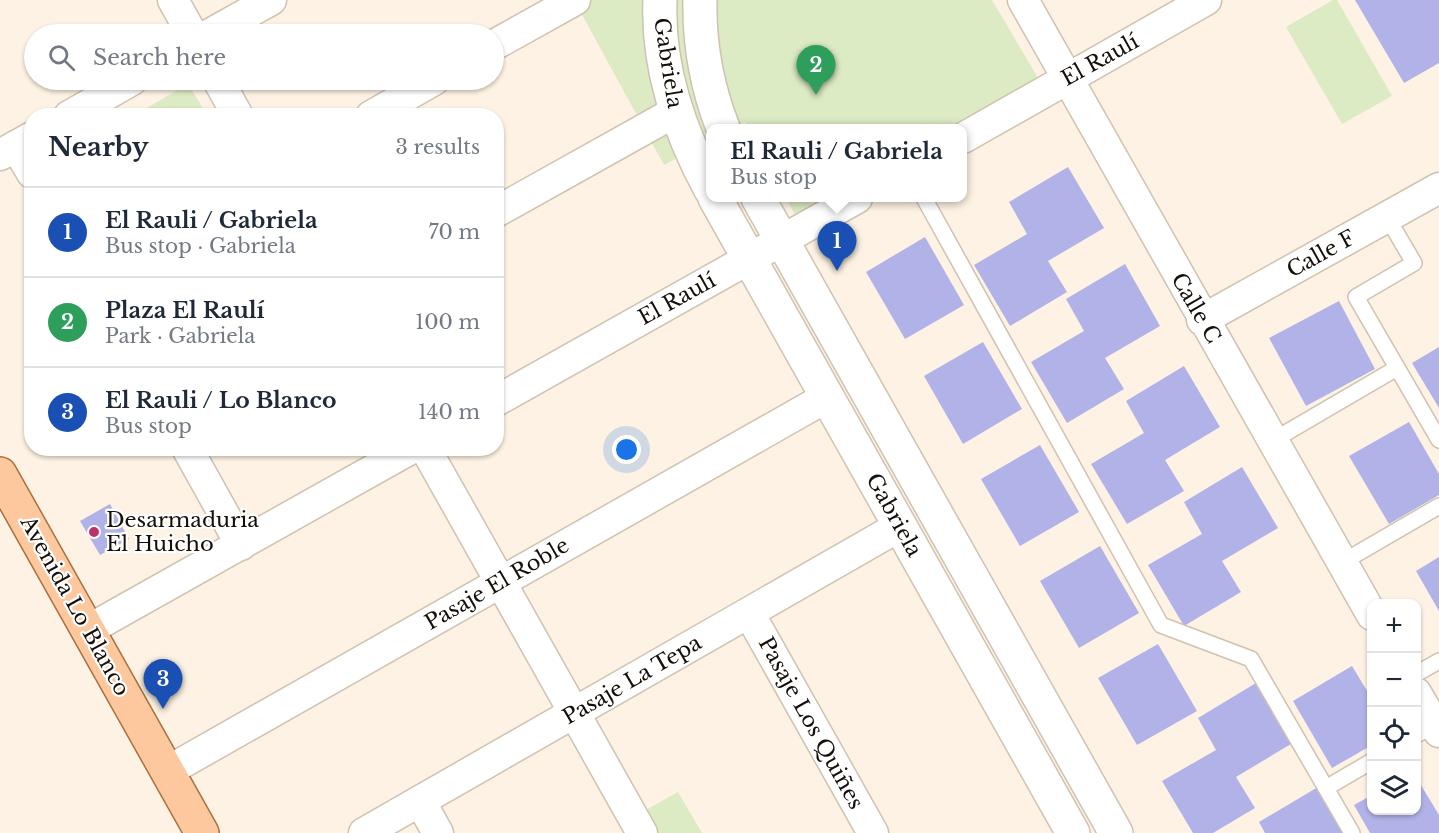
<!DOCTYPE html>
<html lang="en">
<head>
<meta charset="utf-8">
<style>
  :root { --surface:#fff; --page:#f6f6f7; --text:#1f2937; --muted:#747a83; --line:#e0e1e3; --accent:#111827 }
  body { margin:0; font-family:"Libre Baskerville",serif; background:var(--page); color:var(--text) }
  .controls { position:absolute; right:18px; bottom:18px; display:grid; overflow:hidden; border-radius:12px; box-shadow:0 2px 4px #0004 }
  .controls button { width:54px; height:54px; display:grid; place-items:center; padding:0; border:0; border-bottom:2px solid var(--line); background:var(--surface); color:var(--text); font:30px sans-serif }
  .you { position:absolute; left:627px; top:450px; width:21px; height:21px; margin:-15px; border:4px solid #fff; border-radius:50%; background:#1a73e8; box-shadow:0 0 0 9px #1a73e833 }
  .badge { display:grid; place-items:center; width:39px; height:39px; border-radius:50%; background:var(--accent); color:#fff; font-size:20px; font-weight:700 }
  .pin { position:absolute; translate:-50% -50px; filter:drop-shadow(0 2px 3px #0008) }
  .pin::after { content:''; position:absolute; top:32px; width:21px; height:18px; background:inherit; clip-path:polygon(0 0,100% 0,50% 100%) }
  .popup { position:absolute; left:706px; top:124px; width:261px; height:78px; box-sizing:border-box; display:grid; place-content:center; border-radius:12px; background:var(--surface); filter:drop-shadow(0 2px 4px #0005); font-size:20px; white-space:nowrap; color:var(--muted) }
  .popup b { font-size:22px; color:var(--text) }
  .popup::after { content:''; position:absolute; left:50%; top:100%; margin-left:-12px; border:12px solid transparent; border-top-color:var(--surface) }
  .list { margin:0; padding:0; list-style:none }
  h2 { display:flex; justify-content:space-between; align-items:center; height:78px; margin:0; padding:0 24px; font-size:26px }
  h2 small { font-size:20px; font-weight:400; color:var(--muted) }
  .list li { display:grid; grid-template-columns:39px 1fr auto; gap:18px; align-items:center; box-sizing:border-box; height:90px; padding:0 24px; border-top:2px solid var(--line) }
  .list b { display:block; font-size:22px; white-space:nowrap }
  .list p { margin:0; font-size:20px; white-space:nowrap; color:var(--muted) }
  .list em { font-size:20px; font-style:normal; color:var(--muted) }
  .icon { flex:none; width:33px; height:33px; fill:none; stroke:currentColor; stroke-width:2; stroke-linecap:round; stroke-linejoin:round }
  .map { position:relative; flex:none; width:1439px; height:833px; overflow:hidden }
  .search { position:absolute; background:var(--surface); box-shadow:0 2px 4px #0004; left:24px; top:24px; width:480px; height:66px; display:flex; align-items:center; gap:15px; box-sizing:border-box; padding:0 21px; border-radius:33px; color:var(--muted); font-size:22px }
  .panel { position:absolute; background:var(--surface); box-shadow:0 2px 4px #0004; left:24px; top:108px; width:480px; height:348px; border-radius:24px }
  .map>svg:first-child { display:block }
  .green { fill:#dcebc4 }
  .building { fill:#b1b3e8 }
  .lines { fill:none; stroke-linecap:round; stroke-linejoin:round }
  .service-casing { stroke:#d0c2b1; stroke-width:18 }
  .minor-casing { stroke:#d0c2b1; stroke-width:33 }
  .tertiary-casing { stroke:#d0c2b1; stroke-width:36 }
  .primary-casing { stroke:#ab6f40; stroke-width:36 }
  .service { stroke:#fff; stroke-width:15 }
  .minor { stroke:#fff; stroke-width:30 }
  .tertiary { stroke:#fff; stroke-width:33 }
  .primary { stroke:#fdc89e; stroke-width:33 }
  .poi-dot { fill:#bb326d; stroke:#fff; stroke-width:2 }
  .labels { text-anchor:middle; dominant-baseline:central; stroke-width:4.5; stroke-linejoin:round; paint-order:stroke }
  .street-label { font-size:21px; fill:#140f09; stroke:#fff }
  .poi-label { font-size:21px; fill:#140f09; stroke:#fff; text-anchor:start }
</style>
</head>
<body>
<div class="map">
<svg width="1439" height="833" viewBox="0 0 1439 833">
  <rect width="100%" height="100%" fill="#fdf2e3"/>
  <!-- green -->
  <g class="green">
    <path d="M 574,0 L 992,0 L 1038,78 L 950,128 L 749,128 L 745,122 L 734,128 L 711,128 L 711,140 L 664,165 Z"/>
    <path d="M 1333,0 L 1337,0 L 1392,96 L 1342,124 L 1286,27 Z"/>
    <path d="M 188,84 L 207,115 L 151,115 L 147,108 Z"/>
    <path d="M 786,198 L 829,198 L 796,217 Z"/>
    <path d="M 678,792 L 702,833 L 648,833 L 637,815 Z"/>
  </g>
  <!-- building -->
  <g class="building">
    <path d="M 1355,0 L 1439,0 L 1439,63 L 1404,83 Z"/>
    <path d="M 1068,167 L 1104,228 L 1048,261 L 1067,292 L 1010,326 L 974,265 L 1027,234 L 1009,202 Z"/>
    <path d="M 925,237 L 964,305 L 905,339 L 866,272 Z"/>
    <path d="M 1125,264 L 1160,326 L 1105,358 L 1124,389 L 1067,423 L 1031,362 L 1084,331 L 1066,299 Z"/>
    <path d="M 1339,301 L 1375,369 L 1306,406 L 1269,338 Z"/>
    <path d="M 983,342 L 1022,409 L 963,444 L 924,376 Z"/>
    <path d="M 1439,347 L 1439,408 L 1412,363 Z"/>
    <path d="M 1184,366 L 1220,427 L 1165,460 L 1184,491 L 1127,524 L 1091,464 L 1144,433 L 1126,401 Z"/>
    <path d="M 1409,422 L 1439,474 L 1439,495 L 1389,524 L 1349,456 Z"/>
    <path d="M 1040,445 L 1079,512 L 1020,546 L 981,479 Z"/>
    <path d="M 1242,467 L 1278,528 L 1222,561 L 1241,592 L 1184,626 L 1148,565 L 1202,534 L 1184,502 Z"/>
    <path d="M 110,504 L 129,539 L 100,555 L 80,521 Z"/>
    <path d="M 1100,546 L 1139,613 L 1079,648 L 1040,581 Z"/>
    <path d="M 1439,557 L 1439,611 L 1416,571 Z"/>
    <path d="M 1158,644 L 1197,711 L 1137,745 L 1098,678 Z"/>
    <path d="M 1352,666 L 1372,699 L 1372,745 L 1332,768 L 1293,701 Z"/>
    <path d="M 1256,683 L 1291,744 L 1236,777 L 1255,808 L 1213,833 L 1193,833 L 1162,781 L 1216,750 L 1198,718 Z"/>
    <path d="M 1416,777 L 1439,815 L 1439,833 L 1370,833 L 1354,805 L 1372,795 L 1372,810 L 1416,810 Z"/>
    <path d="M 1318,787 L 1344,833 L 1265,833 L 1259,822 Z"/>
  </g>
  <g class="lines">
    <!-- service casing -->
    <g class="service-casing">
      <g id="service">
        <path d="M 924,198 L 1161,625 L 1251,659 L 1352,833"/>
        <path d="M 1387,217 L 1414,263 L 1356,297 L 1439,440"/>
        <path d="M 1272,441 L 1397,368"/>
        <path d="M 1341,563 L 1439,506"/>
        <path d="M 1416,674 L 1439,661"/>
        <path d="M 1416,735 L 1435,725"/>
        <path d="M 1326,788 L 1372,761"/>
      </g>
    </g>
    <!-- minor casing -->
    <g class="minor-casing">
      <g id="minor">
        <path d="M 173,0 L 192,34"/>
        <path d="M 1023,0 L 1372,615"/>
        <path d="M 210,34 L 271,0"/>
        <path d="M 494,45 L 575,0"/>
        <path d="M 218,80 L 238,116"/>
        <path d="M 69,116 L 132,80"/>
        <path d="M 371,116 L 434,80"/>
        <path d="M 963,138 L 1206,0"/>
        <path d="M 16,146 L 32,173"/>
        <path d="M 0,155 L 32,137"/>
        <path d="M 496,212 L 675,112"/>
        <path d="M 1202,320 L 1439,188"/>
        <path d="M 496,401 L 857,198"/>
        <path d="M 187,448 L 241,545"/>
        <path d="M 425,448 L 642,833"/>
        <path d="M 749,613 L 873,833"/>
        <path d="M 88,630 L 412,448"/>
        <path d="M 1416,693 L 1439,732"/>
        <path d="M 168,771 L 827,397"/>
        <path d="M 420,801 L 438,833"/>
        <path d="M 364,833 L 900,526"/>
      </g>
    </g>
    <!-- tertiary casing -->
    <g class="tertiary-casing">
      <g id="tertiary">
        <path d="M 660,0 C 657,68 679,131 711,190"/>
        <path d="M 700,0 C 699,44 707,87 723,128"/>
        <path d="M 715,198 L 1073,833"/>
        <path d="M 758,198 L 1116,833"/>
      </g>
    </g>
    <!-- primary casing -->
    <g class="primary-casing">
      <path id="primary" d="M 0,474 L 202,833"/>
    </g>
    <!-- service -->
    <use href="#service" class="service"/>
    <!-- minor -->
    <use href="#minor" class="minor"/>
    <!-- tertiary -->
    <use href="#tertiary" class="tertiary"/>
    <!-- primary -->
    <use href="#primary" class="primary"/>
  </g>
  <!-- markers -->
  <circle class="poi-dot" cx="94" cy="532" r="6"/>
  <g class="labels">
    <!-- street labels -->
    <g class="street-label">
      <text transform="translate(1100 60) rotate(-29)">El Raulí</text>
      <text transform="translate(668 63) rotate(81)">Gabriela</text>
      <text transform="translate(1321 254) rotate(-29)">Calle F</text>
      <text transform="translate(677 299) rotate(-29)">El Raulí</text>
      <text transform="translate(1196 308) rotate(60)">Calle C</text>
      <text transform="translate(894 515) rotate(61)">Gabriela</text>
      <text transform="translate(497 584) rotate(-30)">Pasaje El Roble</text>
      <text transform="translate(75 606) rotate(61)">Avenida Lo Blanco</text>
      <text transform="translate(632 680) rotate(-30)">Pasaje La Tepa</text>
      <text transform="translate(811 723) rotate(61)">Pasaje Los Quiñes</text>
    </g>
    <!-- poi labels -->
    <g class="poi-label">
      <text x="106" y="520">Desarmaduria<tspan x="106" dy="24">El Huicho</tspan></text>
    </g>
  </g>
</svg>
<div class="controls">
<button>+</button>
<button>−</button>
<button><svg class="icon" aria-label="locate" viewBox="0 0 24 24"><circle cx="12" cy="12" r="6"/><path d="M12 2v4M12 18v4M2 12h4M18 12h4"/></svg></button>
<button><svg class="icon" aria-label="layers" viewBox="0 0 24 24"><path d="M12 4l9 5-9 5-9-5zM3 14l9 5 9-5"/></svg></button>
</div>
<div class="you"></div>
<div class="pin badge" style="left:837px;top:271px;background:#1a4fb4">1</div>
<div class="popup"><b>El Rauli / Gabriela</b>Bus stop</div>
<div class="pin badge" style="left:816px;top:95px;background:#2e9e5b">2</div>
<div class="pin badge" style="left:163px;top:709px;background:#1a4fb4">3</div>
<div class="search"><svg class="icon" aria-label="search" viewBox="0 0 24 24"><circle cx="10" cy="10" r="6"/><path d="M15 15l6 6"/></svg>Search here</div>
<section class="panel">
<h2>Nearby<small>3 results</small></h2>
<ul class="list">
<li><span class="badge" style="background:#1a4fb4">1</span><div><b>El Rauli / Gabriela</b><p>Bus stop · Gabriela</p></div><em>70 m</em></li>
<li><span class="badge" style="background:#2e9e5b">2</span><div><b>Plaza El Raulí</b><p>Park · Gabriela</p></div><em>100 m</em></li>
<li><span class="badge" style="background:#1a4fb4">3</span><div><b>El Rauli / Lo Blanco</b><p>Bus stop</p></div><em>140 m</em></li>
</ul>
</section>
</div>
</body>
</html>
